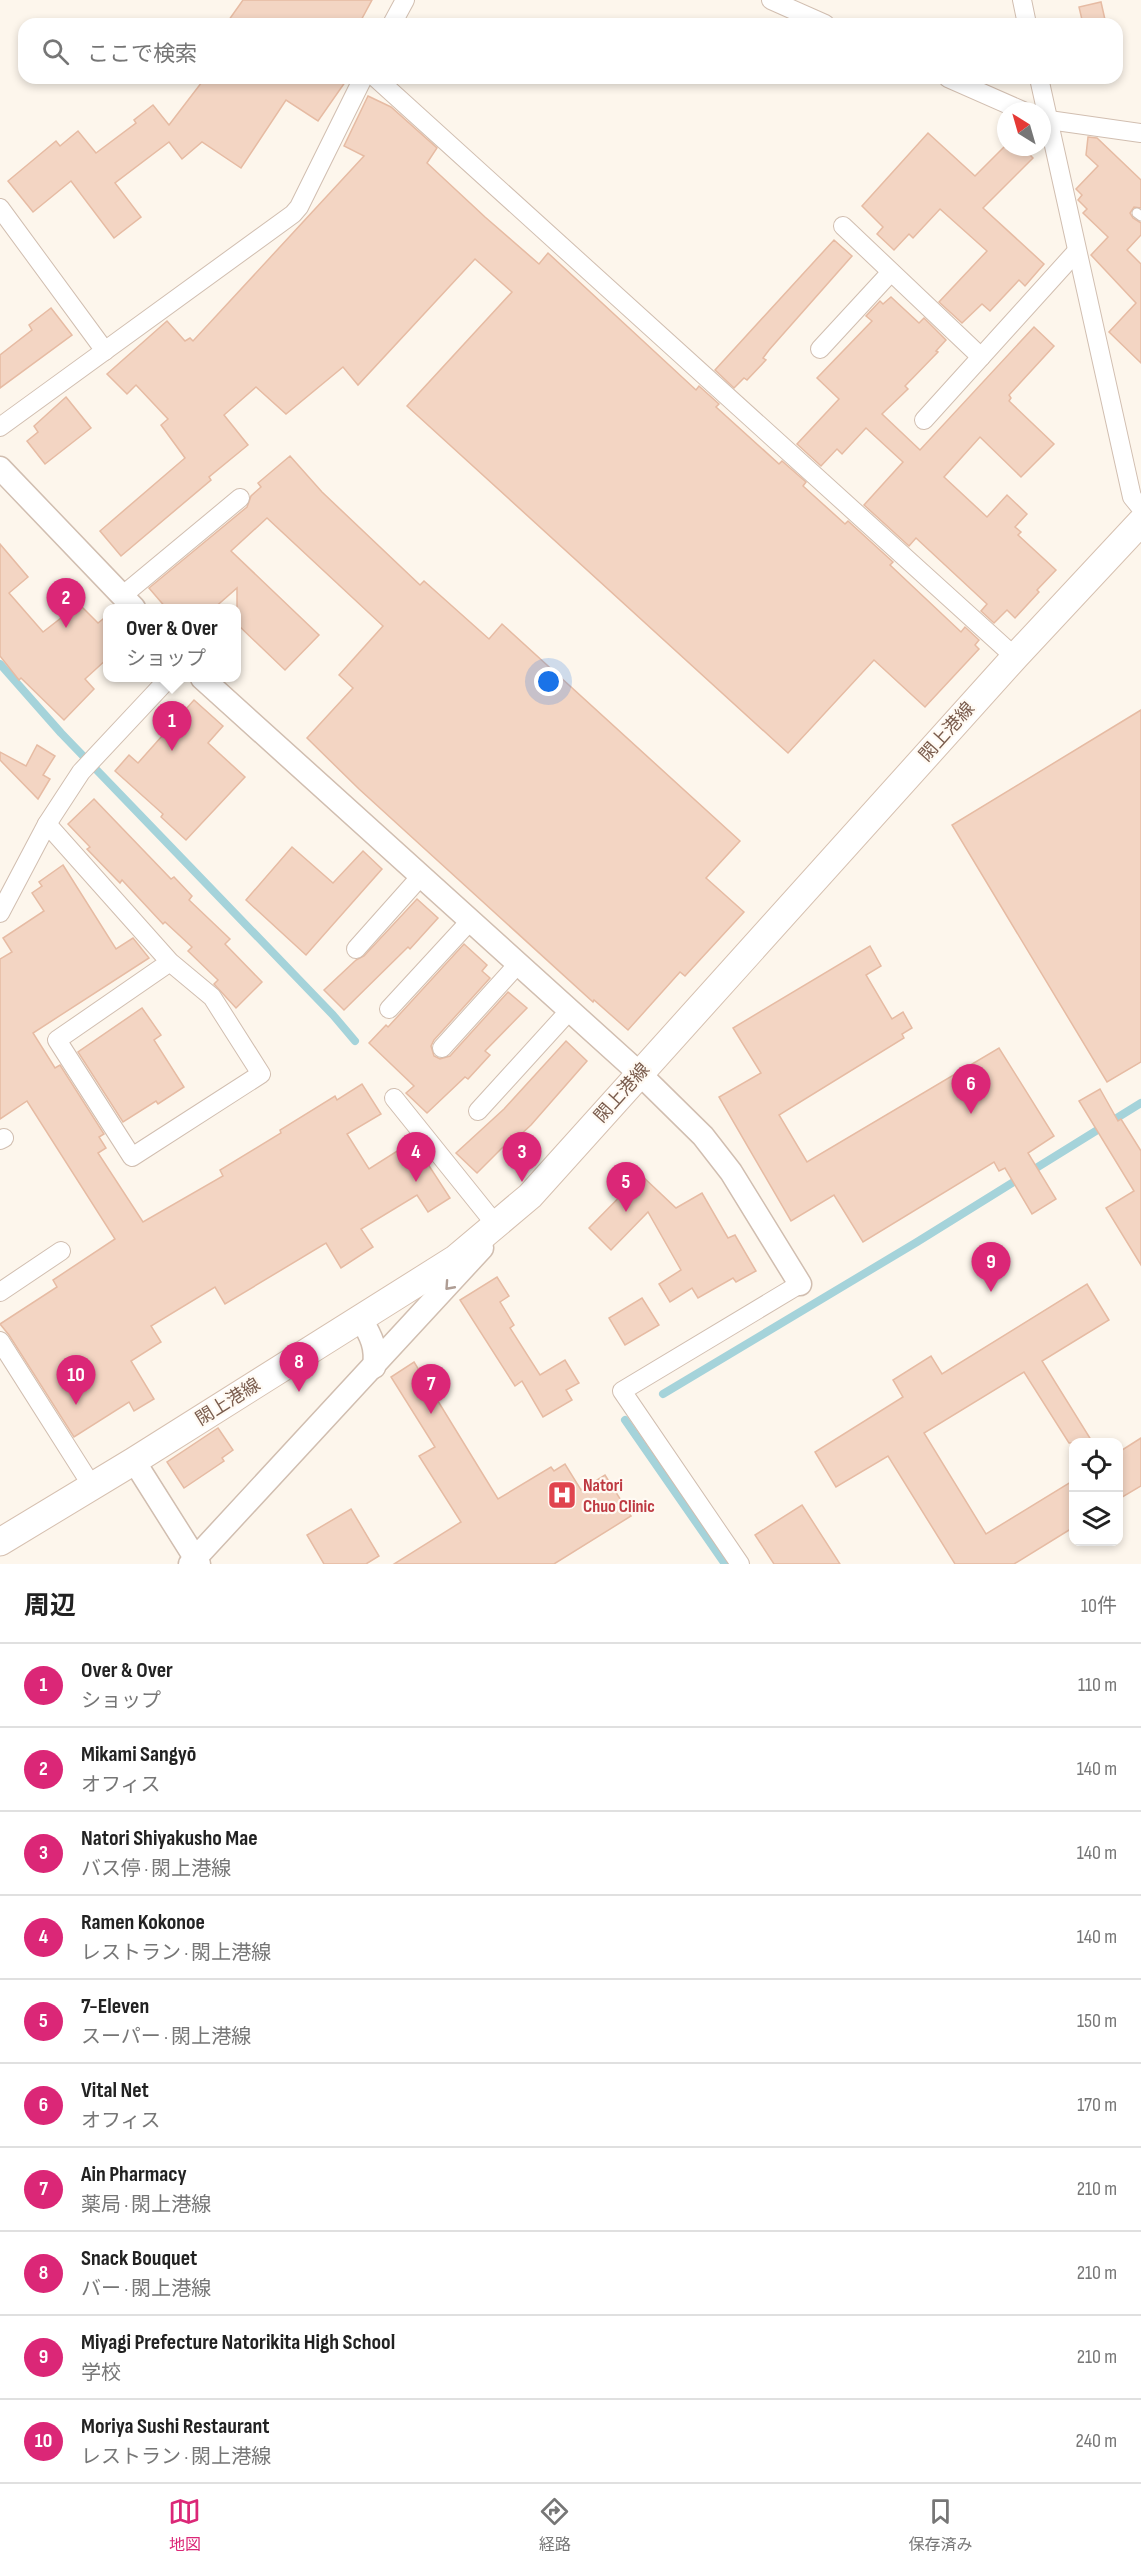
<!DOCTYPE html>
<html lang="ja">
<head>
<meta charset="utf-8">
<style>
  :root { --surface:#fff; --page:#f6f6f6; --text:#222; --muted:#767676; --line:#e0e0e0; --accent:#db2777 }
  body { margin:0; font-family:"Sofia Sans Condensed","Noto Sans JP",sans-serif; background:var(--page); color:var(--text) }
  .controls { position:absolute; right:18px; bottom:18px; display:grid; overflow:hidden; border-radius:12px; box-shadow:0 3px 9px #0003 }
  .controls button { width:54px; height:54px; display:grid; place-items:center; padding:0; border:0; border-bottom:2px solid var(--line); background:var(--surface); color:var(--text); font:30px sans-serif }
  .compass { position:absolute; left:997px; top:102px; width:54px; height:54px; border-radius:50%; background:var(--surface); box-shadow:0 3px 9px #0003; rotate:323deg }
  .you { position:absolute; left:549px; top:682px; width:21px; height:21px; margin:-15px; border:4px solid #fff; border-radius:50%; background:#1a73e8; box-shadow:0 0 0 9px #1a73e833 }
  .badge { display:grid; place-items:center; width:39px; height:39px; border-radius:50%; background:var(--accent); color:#fff; font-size:20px; font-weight:700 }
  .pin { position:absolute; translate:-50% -50px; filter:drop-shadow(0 2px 3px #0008) }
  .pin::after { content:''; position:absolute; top:32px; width:21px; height:18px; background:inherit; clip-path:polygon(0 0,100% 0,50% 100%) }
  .popup { position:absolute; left:103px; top:604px; width:138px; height:78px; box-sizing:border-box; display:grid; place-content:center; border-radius:12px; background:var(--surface); filter:drop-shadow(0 2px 4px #0005); font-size:20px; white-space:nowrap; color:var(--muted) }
  .popup b { font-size:22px; color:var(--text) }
  .popup::after { content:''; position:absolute; left:50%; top:100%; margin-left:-12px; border:12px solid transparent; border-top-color:var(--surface) }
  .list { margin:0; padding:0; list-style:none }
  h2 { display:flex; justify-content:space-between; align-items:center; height:78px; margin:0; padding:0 24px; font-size:26px }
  h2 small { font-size:20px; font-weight:400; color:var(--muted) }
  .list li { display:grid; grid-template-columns:39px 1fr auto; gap:18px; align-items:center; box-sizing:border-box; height:84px; padding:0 24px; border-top:2px solid var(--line) }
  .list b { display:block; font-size:22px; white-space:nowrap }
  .list p { margin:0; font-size:20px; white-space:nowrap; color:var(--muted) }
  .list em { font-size:20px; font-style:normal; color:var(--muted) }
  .icon { flex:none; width:33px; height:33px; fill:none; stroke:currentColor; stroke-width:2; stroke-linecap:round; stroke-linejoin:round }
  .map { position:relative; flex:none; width:1141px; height:1564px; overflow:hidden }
  .search { position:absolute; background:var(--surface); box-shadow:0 3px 9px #0003; left:18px; right:18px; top:18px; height:66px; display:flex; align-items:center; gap:15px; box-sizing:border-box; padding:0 21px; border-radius:18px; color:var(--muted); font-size:22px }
  .sheet { height:918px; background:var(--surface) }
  nav { display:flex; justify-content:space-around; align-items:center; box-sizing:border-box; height:84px; border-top:2px solid var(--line); background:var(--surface); font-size:16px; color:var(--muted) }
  nav a { display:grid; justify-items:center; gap:3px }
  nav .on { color:var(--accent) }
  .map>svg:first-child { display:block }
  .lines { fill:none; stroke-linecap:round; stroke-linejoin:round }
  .stream { stroke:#a5d3da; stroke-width:8 }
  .building { fill:#f3d5c3; stroke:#e6bba3; stroke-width:1.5 }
  .service-casing { stroke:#d1beb0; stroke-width:11 }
  .minor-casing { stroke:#d1beb0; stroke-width:20 }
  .tertiary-casing { stroke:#d1beb0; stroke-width:25 }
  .secondary-casing { stroke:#d6c0b0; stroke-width:29 }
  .service { stroke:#fff; stroke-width:9 }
  .minor { stroke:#fff; stroke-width:18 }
  .tertiary { stroke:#fff; stroke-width:22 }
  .secondary { stroke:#fff; stroke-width:27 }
  .oneway { stroke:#af9d94 }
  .labels { text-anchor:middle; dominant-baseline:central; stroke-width:4.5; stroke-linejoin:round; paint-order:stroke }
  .street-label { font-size:18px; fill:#7a5c4d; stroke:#fffaf3 }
  .health-label { font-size:18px; font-weight:bold; fill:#be3a42; stroke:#fffaf3; text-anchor:start }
</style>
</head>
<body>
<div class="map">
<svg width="1141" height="1564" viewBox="0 0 1141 1564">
  <rect width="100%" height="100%" fill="#fdf6ec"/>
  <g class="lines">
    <!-- stream -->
    <g class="stream">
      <path d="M 0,664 L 61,733 L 333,1015 L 355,1041"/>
      <path d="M 663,1394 L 917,1242 L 1141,1103"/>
      <path d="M 625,1420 L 725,1564"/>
    </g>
  </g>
  <!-- building -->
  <g class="building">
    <path d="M 243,0 L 372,0 L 359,24 L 226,24 Z"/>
    <path d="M 1101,2 L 1106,24 L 1083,24 L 1079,7 Z"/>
    <path d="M 205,78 L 348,78 L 318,121 L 286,100 L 241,168 L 202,142 L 182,159 L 169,142 L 115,183 L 141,217 L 114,238 L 71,181 L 33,212 L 8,181 L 56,141 L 60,146 L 78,131 L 96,153 L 136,123 L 134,120 L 153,105 L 169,125 Z"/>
    <path d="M 368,96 L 391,107 L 437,148 L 427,163 L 485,217 L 539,264 L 548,253 L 696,390 L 699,386 L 719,404 L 716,407 L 779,464 L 782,461 L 806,482 L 803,486 L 845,524 L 848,521 L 893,562 L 890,565 L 961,632 L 965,627 L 979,640 L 975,645 L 979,649 L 925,707 L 874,660 L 788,753 L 407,406 L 512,292 L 475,259 L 358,385 L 343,367 L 286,414 L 256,387 L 224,415 L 248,445 L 209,477 L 211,480 L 121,556 L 100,531 L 185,458 L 161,425 L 168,419 L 136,385 L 127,394 L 107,374 L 167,321 L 185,341 L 190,338 L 193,341 L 364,156 L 344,146 Z"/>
    <path d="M 928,133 L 975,176 L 1004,147 L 1022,147 L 1033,158 L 983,208 L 1044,264 L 1025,286 L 1019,280 L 990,311 L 982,304 L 962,323 L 939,302 L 987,251 L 940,209 L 913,238 L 909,234 L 894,250 L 877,234 L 883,227 L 862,206 Z"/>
    <path d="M 1088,137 L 1097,138 L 1141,180 L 1141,208 L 1134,207 L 1130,213 L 1133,218 L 1141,223 L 1141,235 L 1127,250 L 1141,264 L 1141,363 L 1109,332 L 1136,303 L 1091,255 L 1108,237 L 1083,213 L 1087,209 L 1078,200 L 1082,195 L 1076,189 L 1098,166 L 1086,155 Z"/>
    <path d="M 834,240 L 852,256 L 769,350 L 763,358 L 766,360 L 747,380 L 744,378 L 734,388 L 715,370 Z"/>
    <path d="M 891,297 L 919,323 L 924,318 L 946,340 L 936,351 L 938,352 L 905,386 L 908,389 L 882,414 L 920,450 L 1034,327 L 1054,346 L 1009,395 L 1011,398 L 1009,401 L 1054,444 L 1021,477 L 980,437 L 944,477 L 987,517 L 1007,495 L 1027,514 L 1015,527 L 1021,532 L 1018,535 L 1056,570 L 1037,590 L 1039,592 L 1015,618 L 1007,610 L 994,623 L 981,611 L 987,604 L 916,538 L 909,546 L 864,505 L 903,462 L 866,428 L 842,454 L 837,449 L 821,466 L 797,444 L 839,399 L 817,378 L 872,321 L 866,316 L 880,301 L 883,304 Z"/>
    <path d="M 51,308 L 72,335 L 0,388 L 0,355 L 32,330 L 29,325 Z"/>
    <path d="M 66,397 L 91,428 L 45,464 L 27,441 L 38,432 L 34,426 Z"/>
    <path d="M 290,456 L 322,492 L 420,585 L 424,581 L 489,639 L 502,624 L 740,841 L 706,878 L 744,912 L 685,976 L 680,972 L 628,1030 L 594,1000 L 593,1002 L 359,789 L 307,738 L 353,688 L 339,675 L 383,626 L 267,518 L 231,551 L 319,635 L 285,670 L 237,624 L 237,588 L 213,609 L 167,609 L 149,588 L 247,507 L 251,496 L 261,487 L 258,483 Z"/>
    <path d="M 0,544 L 28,577 L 9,593 L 43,632 L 79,604 L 98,623 L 108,615 L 108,658 L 85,679 L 94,689 L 64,720 L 21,678 L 19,680 L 0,656 Z"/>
    <path d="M 194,700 L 223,726 L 208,743 L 245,777 L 186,840 L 161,817 L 163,814 L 115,771 L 129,755 L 138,763 Z"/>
    <path d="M 1141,710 L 1141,1062 L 1107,1082 L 952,825 Z"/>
    <path d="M 37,745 L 55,756 L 43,775 L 50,779 L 38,799 L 0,760 L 0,752 L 26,766 Z"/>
    <path d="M 94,799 L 171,879 L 174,877 L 192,896 L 189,900 L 230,939 L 225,944 L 262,982 L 236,1008 L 214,984 L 218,980 L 188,951 L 192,947 L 165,922 L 163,924 L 122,880 L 120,883 L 87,849 L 90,847 L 68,824 Z"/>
    <path d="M 292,847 L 333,883 L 363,851 L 382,869 L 306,955 L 246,900 Z"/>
    <path d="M 63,865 L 116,949 L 133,938 L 149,958 L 33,1033 L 55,1068 L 60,1065 L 104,1134 L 99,1137 L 106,1148 L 98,1153 L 143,1222 L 223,1176 L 220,1170 L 281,1133 L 280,1130 L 335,1096 L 337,1100 L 362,1084 L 381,1114 L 347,1134 L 369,1169 L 413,1141 L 450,1198 L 428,1212 L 417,1195 L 361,1229 L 373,1247 L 341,1268 L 326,1243 L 225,1304 L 215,1287 L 151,1326 L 161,1342 L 131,1361 L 154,1399 L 134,1411 L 129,1402 L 74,1437 L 9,1335 L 0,1324 L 57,1287 L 53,1280 L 115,1239 L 27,1101 L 0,1119 L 0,959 L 12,952 L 3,938 L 44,911 L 32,893 L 42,886 L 39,882 Z"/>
    <path d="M 417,899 L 438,918 L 410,949 L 408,947 L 344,1010 L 324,990 L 356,960 L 364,956 Z"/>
    <path d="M 464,944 L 487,965 L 482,971 L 490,978 L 434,1040 L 431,1046 L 434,1056 L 440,1059 L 450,1056 L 508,992 L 527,1008 L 485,1051 L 490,1055 L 468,1079 L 465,1077 L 427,1113 L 406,1093 L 414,1086 L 369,1043 L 386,1025 L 388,1027 Z"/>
    <path d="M 870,946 L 881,966 L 866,975 L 892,1019 L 903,1012 L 912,1028 L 902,1034 L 904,1038 L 779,1115 L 807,1162 L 999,1048 L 1054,1136 L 1028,1153 L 1056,1199 L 1032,1214 L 1005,1168 L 999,1171 L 994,1162 L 863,1242 L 834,1195 L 791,1221 L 719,1097 L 761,1073 L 733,1028 Z"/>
    <path d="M 142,1008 L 161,1035 L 154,1040 L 184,1087 L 158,1104 L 156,1101 L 123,1122 L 78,1052 Z"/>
    <path d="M 566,1041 L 587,1061 L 531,1125 L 505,1149 L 503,1147 L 477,1173 L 456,1153 L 504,1109 Z"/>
    <path d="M 1100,1089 L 1118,1121 L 1121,1119 L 1141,1151 L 1141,1265 L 1106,1208 L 1134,1191 L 1079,1101 Z"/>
    <path d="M 641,1175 L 676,1208 L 702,1193 L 728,1238 L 735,1235 L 756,1271 L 736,1282 L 733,1278 L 698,1298 L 692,1288 L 670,1302 L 659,1284 L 681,1270 L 648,1212 L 611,1250 L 589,1228 Z"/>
    <path d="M 497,1277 L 509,1296 L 500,1302 L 514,1325 L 510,1328 L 540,1375 L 565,1360 L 579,1383 L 566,1390 L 572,1400 L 543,1417 L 522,1381 L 515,1386 L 460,1300 Z"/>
    <path d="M 1087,1284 L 1109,1320 L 1042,1361 L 1093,1443 L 1069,1443 L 1024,1372 L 924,1433 L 986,1534 L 1074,1480 L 1074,1527 L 1014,1564 L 955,1564 L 888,1456 L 836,1487 L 815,1452 L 903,1397 L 893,1380 L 931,1356 L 942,1374 Z"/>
    <path d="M 642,1298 L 659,1325 L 625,1345 L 609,1318 Z"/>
    <path d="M 414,1362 L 498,1499 L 551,1467 L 554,1471 L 565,1464 L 581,1490 L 605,1475 L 631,1516 L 554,1564 L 394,1564 L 461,1522 L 419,1456 L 435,1447 L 391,1377 Z"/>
    <path d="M 218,1428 L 233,1450 L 222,1458 L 224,1461 L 184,1488 L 167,1462 Z"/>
    <path d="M 1141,1438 L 1141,1486 L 1119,1499 L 1119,1452 Z"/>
    <path d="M 802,1505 L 840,1564 L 774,1564 L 755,1535 Z"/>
    <path d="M 351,1509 L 379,1556 L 366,1564 L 324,1564 L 307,1535 Z"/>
  </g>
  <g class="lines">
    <!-- service casing -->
    <g class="service-casing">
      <path id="service" d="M 1137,213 L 1141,216"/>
    </g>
    <!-- minor casing -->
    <g class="minor-casing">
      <g id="minor">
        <path d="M 771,0 L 825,24"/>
        <path d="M 1022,0 L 1027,24"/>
        <path d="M 392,24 L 405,0"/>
        <path d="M 376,78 L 1015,657"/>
        <path d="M 948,78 L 1023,111"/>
        <path d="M 1039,78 L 1132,497 L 1141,508"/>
        <path d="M 1042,119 L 1141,133"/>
        <path d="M 0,208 L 105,351"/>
        <path d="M 843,226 L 981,357"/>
        <path d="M 820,349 L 891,272"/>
        <path d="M 924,420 L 1076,252"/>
        <path d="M 0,427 L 293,214 L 299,207 L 363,78"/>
        <path d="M 122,596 L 240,498"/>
        <path d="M 47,824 L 170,962 L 212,997 L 261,1074 L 132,1157 L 57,1040 L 170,962"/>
        <path d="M 0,913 L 47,824 L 81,772 L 169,678"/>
        <path d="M 356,949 L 421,876"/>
        <path d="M 389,1009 L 471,920"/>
        <path d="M 442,1048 L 518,964"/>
        <path d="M 394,1098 L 496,1225"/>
        <path d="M 478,1111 L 570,1010"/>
        <path d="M 0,1140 L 4,1138"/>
        <path d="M 0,1292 L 61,1251"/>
        <path d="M 0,1341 L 92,1486"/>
        <path d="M 740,1564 L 622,1391 L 800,1284"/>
      </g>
    </g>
    <!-- tertiary casing -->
    <g class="tertiary-casing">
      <g id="tertiary">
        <path d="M 0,468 L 134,608"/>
        <path d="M 202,678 L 639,1073 L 703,1136 L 731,1172 L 800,1284"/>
        <path d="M 361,1319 C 371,1336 377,1347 374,1367"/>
        <path d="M 134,1461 L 199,1564"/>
        <path d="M 190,1564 L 482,1248"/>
      </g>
    </g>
    <!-- secondary casing -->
    <g class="secondary-casing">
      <path id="secondary" d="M 0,1542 L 134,1461 L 455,1259 L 530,1196 L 1015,657 L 1141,522"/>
    </g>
    <!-- service -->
    <use href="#service" class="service"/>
    <!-- minor -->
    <use href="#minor" class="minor"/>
    <!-- tertiary -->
    <use href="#tertiary" class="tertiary"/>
    <!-- secondary -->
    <use href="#secondary" class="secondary"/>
  </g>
  <!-- one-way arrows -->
  <defs><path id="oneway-chevron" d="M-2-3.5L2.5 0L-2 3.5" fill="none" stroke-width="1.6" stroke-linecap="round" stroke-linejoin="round" transform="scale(1.5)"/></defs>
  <use class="oneway" href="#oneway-chevron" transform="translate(449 1286) rotate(132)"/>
  <!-- icons -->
  <defs>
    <g id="hospital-square" transform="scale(1.5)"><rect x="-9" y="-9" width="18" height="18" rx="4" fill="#e0444e" stroke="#fffaf3"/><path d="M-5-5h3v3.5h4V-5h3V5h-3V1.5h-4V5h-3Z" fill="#fff"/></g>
  </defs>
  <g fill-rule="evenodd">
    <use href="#hospital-square" x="562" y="1495"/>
  </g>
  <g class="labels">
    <!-- street labels -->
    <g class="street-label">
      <text transform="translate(947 732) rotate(-48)">閖上港線</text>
      <text transform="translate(622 1093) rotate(-48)">閖上港線</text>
      <text transform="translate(228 1402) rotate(-32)">閖上港線</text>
    </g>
    <!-- health labels -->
    <g class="health-label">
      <text x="583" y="1485">Natori<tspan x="583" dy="21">Chuo Clinic</tspan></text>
    </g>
  </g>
</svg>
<div class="controls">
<button><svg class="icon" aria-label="locate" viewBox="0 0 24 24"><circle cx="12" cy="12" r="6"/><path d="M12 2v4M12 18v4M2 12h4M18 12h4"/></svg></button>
<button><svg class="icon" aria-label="layers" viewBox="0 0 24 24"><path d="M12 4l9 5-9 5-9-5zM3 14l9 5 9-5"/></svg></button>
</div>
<svg class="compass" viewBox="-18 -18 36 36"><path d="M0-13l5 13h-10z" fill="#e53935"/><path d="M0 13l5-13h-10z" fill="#767676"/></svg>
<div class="you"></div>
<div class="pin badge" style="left:172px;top:751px">1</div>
<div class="popup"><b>Over &amp; Over</b>ショップ</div>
<div class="pin badge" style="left:66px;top:628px">2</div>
<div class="pin badge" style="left:522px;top:1182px">3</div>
<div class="pin badge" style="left:416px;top:1182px">4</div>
<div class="pin badge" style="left:626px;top:1212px">5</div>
<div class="pin badge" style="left:971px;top:1114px">6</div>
<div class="pin badge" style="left:431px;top:1414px">7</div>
<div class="pin badge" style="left:299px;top:1392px">8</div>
<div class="pin badge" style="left:991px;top:1292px">9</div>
<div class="pin badge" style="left:76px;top:1405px">10</div>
<div class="search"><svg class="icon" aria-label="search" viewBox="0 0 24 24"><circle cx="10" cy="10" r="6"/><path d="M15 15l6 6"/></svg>ここで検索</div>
</div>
<section class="sheet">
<h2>周辺<small>10件</small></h2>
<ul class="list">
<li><span class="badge">1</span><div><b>Over &amp; Over</b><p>ショップ</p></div><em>110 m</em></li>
<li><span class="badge">2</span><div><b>Mikami Sangyō</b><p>オフィス</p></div><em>140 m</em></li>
<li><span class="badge">3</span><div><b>Natori Shiyakusho Mae</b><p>バス停 · 閖上港線</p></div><em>140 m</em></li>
<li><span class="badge">4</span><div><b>Ramen Kokonoe</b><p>レストラン · 閖上港線</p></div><em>140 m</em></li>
<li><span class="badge">5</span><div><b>7-Eleven</b><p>スーパー · 閖上港線</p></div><em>150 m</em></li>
<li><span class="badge">6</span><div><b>Vital Net</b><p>オフィス</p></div><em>170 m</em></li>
<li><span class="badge">7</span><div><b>Ain Pharmacy</b><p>薬局 · 閖上港線</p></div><em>210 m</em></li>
<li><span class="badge">8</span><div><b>Snack Bouquet</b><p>バー · 閖上港線</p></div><em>210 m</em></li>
<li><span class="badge">9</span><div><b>Miyagi Prefecture Natorikita High School</b><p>学校</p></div><em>210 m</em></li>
<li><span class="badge">10</span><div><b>Moriya Sushi Restaurant</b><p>レストラン · 閖上港線</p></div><em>240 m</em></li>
</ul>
</section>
<nav>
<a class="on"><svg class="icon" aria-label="map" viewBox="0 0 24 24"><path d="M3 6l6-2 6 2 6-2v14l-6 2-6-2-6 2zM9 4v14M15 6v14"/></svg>地図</a>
<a><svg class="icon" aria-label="directions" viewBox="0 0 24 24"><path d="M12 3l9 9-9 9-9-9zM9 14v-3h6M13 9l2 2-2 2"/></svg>経路</a>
<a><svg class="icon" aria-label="saved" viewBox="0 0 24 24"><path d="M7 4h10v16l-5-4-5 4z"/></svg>保存済み</a>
</nav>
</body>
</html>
